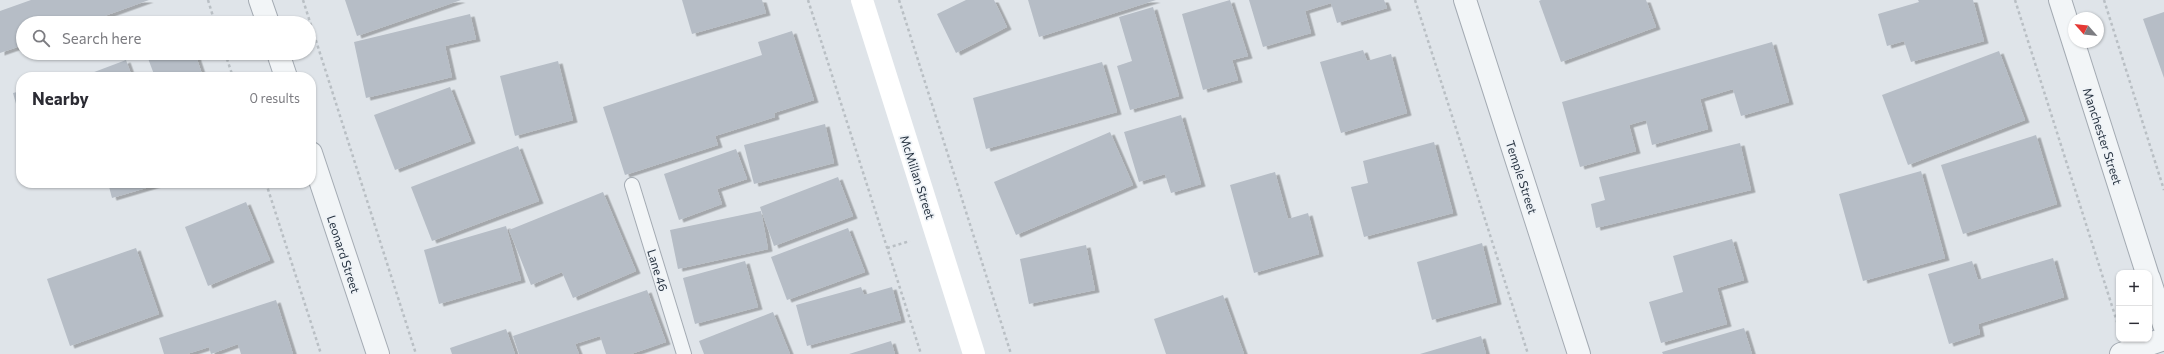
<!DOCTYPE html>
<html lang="en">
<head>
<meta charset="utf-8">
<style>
  :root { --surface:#fff; --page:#f7f7f7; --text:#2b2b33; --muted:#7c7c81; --line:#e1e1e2 }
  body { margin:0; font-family:Commissioner,sans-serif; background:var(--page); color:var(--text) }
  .controls { position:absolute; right:12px; bottom:12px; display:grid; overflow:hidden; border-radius:8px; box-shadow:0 1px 3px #0004 }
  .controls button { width:36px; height:36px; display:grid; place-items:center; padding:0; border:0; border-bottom:1px solid var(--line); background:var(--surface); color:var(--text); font:20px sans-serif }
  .compass { position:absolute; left:2068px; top:12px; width:36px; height:36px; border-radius:50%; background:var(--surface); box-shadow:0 1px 3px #0004; rotate:297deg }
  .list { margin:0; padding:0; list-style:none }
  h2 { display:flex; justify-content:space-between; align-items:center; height:52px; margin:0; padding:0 16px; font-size:17px }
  h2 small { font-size:13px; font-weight:400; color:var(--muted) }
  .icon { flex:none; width:22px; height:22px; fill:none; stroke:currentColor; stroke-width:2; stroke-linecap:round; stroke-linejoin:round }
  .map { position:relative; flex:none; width:2164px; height:354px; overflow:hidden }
  .search { position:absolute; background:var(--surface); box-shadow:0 1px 3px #0004; left:16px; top:16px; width:300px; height:44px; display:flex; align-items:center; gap:10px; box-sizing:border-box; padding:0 14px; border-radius:22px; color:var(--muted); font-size:15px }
  .panel { position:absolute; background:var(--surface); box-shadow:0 1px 3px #0004; left:16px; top:72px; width:300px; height:116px; border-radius:16px }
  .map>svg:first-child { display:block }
  .building { fill:#b6bdc6; filter:url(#shadow) }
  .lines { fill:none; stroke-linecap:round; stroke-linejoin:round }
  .service-casing { stroke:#a4abb3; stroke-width:16 }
  .minor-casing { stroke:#a4abb3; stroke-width:24 }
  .path { stroke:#b9bfc4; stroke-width:2.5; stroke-dasharray:3 3; stroke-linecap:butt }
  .service { stroke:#f2f5f7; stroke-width:14 }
  .minor { stroke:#f2f5f7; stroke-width:22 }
  .secondary { stroke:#fff; stroke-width:22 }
  .labels { text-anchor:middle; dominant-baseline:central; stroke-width:3.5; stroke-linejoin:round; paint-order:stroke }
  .street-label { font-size:12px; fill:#273341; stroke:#eff3f7 }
</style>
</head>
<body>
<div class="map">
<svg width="2164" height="354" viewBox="0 0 2164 354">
  <defs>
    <filter id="shadow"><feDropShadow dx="4.5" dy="2.5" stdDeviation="0" flood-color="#0004"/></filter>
  </defs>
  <rect width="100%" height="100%" fill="#dfe4e9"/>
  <!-- building -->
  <g class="building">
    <path d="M 31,0 L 149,0 L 85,23 L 23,23 L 23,45 L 0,53 L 0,11 Z"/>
    <path d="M 345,0 L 461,0 L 357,36 Z"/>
    <path d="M 682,0 L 762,0 L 766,13 L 692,34 Z"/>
    <path d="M 966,0 L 994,0 L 1007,27 L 956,53 L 937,14 Z"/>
    <path d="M 1028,0 L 1156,0 L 1039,37 Z"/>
    <path d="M 1230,0 L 1248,56 L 1232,60 L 1238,80 L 1203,90 L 1182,14 Z"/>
    <path d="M 1249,0 L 1384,0 L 1387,8 L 1337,23 L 1331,3 L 1305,11 L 1311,33 L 1263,47 Z"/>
    <path d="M 1541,0 L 1646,0 L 1656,27 L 1561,62 L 1539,1 Z"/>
    <path d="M 1918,0 L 1973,0 L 1984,41 L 1911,62 L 1904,41 L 1887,46 L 1878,14 L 1919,2 Z"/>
    <path d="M 1153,7 L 1179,96 L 1130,110 L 1117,66 L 1132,61 L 1119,17 Z"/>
    <path d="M 2164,12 L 2164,78 L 2143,19 Z"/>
    <path d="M 470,14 L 476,39 L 445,46 L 452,77 L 366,98 L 354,42 Z"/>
    <path d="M 792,31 L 814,100 L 774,113 L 775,117 L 715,136 L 718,145 L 625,175 L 603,107 L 762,55 L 758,42 Z"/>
    <path d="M 1772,42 L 1789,102 L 1741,116 L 1733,89 L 1700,99 L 1708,129 L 1652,145 L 1646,120 L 1629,125 L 1636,151 L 1580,167 L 1562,102 Z"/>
    <path d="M 1363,50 L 1367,61 L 1391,54 L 1407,113 L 1341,133 L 1320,62 Z"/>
    <path d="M 1999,51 L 2025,120 L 1908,165 L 1882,95 Z"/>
    <path d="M 146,53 L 195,53 L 203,77 L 155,77 Z"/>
    <path d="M 126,60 L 132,77 L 81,77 Z"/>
    <path d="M 558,61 L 573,120 L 515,136 L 500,76 Z"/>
    <path d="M 1102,62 L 1117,112 L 986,149 L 973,98 Z"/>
    <path d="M 450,87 L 471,141 L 395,170 L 374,115 Z"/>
    <path d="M 21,91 L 21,122 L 13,93 Z"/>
    <path d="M 1181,115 L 1201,184 L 1171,193 L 1165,174 L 1139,182 L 1124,132 Z"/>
    <path d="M 825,124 L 834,163 L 754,184 L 744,145 Z"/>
    <path d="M 1110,132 L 1133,185 L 1016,235 L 994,182 Z"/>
    <path d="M 2036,135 L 2057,204 L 1963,234 L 1941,165 Z"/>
    <path d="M 1434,142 L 1453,213 L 1364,237 L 1351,187 L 1368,183 L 1363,161 Z"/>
    <path d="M 1740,143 L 1751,190 L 1596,228 L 1591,204 L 1605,200 L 1599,177 Z"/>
    <path d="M 518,146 L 539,201 L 432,241 L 411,187 Z"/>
    <path d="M 736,149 L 747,179 L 717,189 L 722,204 L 679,220 L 664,174 Z"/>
    <path d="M 1921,171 L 1945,258 L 1863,281 L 1839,194 Z"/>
    <path d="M 1275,172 L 1288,219 L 1308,213 L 1319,254 L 1254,273 L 1230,185 Z"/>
    <path d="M 838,177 L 853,216 L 774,246 L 760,207 Z"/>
    <path d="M 108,183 L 163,183 L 112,198 Z"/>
    <path d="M 603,192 L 636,271 L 573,298 L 562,272 L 531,285 L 509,230 Z"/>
    <path d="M 246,202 L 270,260 L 208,286 L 185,227 Z"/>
    <path d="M 761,211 L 768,249 L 678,269 L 670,230 Z"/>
    <path d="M 506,226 L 521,280 L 439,304 L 424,250 Z"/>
    <path d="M 848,228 L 865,272 L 787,300 L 771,257 Z"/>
    <path d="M 1732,239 L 1744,280 L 1717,288 L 1727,324 L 1661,343 L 1649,302 L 1683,292 L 1673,256 Z"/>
    <path d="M 1482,243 L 1497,302 L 1432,320 L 1417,262 Z"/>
    <path d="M 1086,245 L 1095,290 L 1029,304 L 1020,259 Z"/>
    <path d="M 136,248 L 159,314 L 70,346 L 47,279 Z"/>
    <path d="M 2053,258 L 2064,297 L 1978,324 L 1980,334 L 1949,344 L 1928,274 L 1972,261 L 1978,280 Z"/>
    <path d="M 745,261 L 758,307 L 695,324 L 683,278 Z"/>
    <path d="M 861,287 L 864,295 L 892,287 L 901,320 L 807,346 L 796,305 Z"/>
    <path d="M 647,290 L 666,342 L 631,354 L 606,354 L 600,336 L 575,344 L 579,354 L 519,354 L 513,336 Z"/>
    <path d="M 1223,295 L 1244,354 L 1166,354 L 1154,319 Z"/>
    <path d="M 276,300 L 293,354 L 241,354 L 238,344 L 211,354 L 209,347 L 187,354 L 164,354 L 159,338 Z"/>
    <path d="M 773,312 L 790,354 L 704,354 L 699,341 Z"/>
    <path d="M 1744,328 L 1752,354 L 1663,354 L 1662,352 Z"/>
    <path d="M 506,329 L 515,354 L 452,354 L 450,348 Z"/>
    <path d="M 1481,336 L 1486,354 L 1420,354 Z"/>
    <path d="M 891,341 L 895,354 L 849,354 Z"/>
  </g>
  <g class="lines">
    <!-- service casing -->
    <g class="service-casing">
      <path id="service" d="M 632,185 L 684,354"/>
    </g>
    <!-- minor casing -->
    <g class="minor-casing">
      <g id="minor">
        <path d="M 260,0 L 268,23"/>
        <path d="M 1465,0 L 1579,354"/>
        <path d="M 2060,0 L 2147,273"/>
        <path d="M 278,53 L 286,77"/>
        <path d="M 311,153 L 378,354"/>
        <path d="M 2149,278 L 2164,325"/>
        <path d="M 2121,354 L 2164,339"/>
      </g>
    </g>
    <!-- path -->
    <g class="path">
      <path d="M 208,0 L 215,23"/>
      <path d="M 303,0 L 416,354"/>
      <path d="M 808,0 L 921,354"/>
      <path d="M 899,0 L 1011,354"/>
      <path d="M 1415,0 L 1528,354"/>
      <path d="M 2015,0 L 2118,325"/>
      <path d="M 2104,0 L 2164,190"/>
      <path d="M 225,53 L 233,77"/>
      <path d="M 266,183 L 321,354"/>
      <path d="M 887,248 L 910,241"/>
    </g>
    <!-- service -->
    <use href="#service" class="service"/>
    <!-- minor -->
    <use href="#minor" class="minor"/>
    <!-- secondary -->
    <path class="secondary" d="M 862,0 L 974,354"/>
  </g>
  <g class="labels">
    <!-- street labels -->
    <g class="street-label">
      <text transform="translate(2103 136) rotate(72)">Manchester Street</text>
      <text transform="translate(918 177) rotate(72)">McMillan Street</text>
      <text transform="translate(1522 177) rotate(72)">Temple Street</text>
      <text transform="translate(344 254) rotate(72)">Leonard Street</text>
      <text transform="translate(658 270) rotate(73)">Lane 46</text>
    </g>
  </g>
</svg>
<div class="controls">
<button>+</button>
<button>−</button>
</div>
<svg class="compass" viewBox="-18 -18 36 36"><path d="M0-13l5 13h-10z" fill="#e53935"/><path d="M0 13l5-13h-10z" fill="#7c7c81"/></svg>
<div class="search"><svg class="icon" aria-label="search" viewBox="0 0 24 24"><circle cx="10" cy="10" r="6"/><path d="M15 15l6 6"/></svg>Search here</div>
<section class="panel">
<h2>Nearby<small>0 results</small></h2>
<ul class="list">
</ul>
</section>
</div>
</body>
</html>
